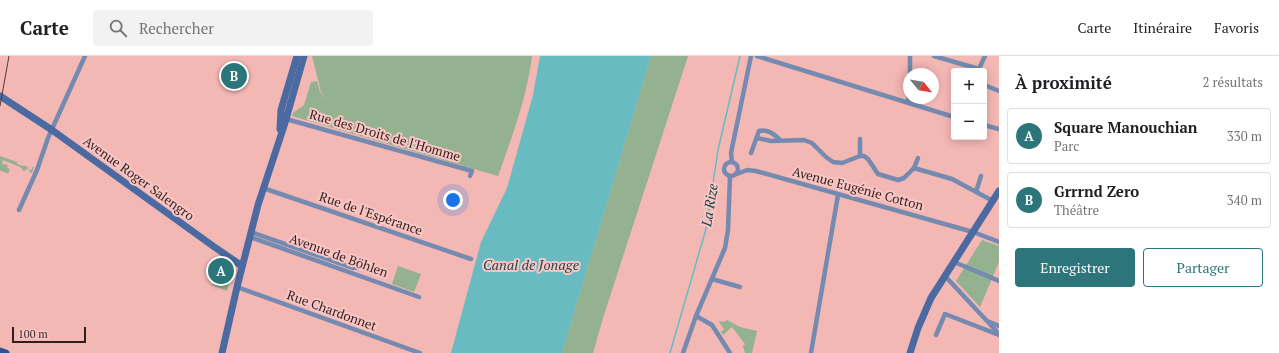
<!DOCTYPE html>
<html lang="fr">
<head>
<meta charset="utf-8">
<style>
  :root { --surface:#fff; --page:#f2f2f2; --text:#202124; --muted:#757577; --line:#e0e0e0; --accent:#2c767b }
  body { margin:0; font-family:"PT Serif",serif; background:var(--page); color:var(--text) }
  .controls { position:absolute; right:12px; top:12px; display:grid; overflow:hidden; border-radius:4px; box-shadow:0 2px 10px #0003 }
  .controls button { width:36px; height:36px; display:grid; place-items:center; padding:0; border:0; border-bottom:1px solid var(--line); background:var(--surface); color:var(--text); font:20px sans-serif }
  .compass { position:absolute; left:903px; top:12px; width:36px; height:36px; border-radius:50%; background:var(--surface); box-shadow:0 2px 10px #0003; rotate:120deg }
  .scale { position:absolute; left:12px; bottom:10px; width:74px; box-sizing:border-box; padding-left:4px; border:2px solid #341d1d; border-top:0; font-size:11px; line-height:14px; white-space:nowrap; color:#341d1d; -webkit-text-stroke:3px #f8c7c5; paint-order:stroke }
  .you { position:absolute; left:453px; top:144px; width:14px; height:14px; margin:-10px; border:3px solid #fff; border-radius:50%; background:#1a73e8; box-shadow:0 0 0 6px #1a73e833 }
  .badge { display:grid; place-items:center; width:26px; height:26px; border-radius:50%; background:var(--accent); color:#fff; font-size:13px; font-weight:700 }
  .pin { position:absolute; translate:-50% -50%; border:2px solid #fff; box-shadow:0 1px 4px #0006 }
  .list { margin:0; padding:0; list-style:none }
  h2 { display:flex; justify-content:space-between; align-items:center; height:52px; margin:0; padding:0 16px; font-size:17px }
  h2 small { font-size:13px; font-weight:400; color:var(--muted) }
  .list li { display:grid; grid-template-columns:26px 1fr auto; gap:12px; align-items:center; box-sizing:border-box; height:56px; margin:0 8px 8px; padding:0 8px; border:1px solid var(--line); border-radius:4px }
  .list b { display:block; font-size:15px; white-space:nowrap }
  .list p { margin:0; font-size:13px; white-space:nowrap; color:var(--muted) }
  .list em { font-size:13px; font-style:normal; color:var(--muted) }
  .actions { display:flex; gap:8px; padding:12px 16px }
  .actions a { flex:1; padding:9px 0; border:1px solid var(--accent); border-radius:4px; text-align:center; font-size:14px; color:var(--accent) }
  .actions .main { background:var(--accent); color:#fff }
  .icon { flex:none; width:22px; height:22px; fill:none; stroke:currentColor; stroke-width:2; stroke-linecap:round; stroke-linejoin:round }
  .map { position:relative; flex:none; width:999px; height:297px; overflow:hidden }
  header { display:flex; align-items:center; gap:24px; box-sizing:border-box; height:56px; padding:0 20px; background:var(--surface); border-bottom:1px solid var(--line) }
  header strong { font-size:19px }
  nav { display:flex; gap:22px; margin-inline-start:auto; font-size:14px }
  .search { width:280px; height:36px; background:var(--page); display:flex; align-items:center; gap:10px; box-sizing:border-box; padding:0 14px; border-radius:4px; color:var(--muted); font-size:15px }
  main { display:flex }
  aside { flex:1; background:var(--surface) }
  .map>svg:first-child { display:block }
  .green { fill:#94b190 }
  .water { fill:#67bbc1 }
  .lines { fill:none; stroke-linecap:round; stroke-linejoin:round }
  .stream { stroke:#67bbc1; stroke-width:1.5 }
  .street { stroke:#748ab0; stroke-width:4.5 }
  .secondary { stroke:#4b6aa2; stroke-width:7 }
  .primary { stroke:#2e5297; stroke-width:7 }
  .tram { stroke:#553837; stroke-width:1 }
  .labels { text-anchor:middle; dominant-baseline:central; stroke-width:4; stroke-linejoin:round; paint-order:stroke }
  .street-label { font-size:13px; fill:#341d1d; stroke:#f8c7c5 }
  .water-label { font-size:14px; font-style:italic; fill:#20474a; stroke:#f8c7c5 }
</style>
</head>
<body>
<header>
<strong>Carte</strong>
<div class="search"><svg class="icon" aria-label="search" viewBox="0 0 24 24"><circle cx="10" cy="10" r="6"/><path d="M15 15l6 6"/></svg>Rechercher</div>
<nav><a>Carte</a><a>Itinéraire</a><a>Favoris</a></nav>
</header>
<main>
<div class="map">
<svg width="999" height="297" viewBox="0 0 999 297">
  <rect width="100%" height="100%" fill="#f3b7b4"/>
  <!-- green -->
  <g class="green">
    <path d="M 312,0 L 532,0 C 527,41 512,81 498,120 L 292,60 L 293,57 L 304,49 L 311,26 L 317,25 L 320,36 L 328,44 L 321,36 Z"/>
    <path d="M 651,0 L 688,0 L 603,262 L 593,297 L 562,297 Z"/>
    <path d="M 0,100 L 17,106 L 17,108 L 23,110 L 26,109 L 25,110 L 28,111 L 28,113 L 31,114 L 33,111 L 34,111 L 32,117 L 29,116 L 30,114 L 26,113 L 25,115 L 22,114 L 22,112 L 3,104 L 2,108 L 8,109 L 7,112 L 10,113 L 8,118 L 7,117 L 1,115 L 0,115 Z"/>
    <path d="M 982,184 L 999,190 L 999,206 L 980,251 L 956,225 Z"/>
    <path d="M 221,204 L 224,206 L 230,224 L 227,235 L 212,229 L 219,207 Z"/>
    <path d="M 398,210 L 421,218 L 414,236 L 392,228 Z"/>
    <path d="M 727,264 L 740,271 L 757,275 L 752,297 L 745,297 L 743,290 L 745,288 L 732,271 L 723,279 L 721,276 L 724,273 L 719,266 L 719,265 L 724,266 Z"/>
  </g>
  <!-- water -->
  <path class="water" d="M 540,0 L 651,0 L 562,297 L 451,297 L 481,186 L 507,132 L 533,39 Z"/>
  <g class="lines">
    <!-- stream -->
    <path class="stream" d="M 670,297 L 706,173 L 718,94 L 740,0"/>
    <!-- street -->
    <g class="street">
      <path d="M 757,0 L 954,61"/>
      <path d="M 934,0 L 979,13"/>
      <path d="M 978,15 L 985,0"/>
      <path d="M 910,18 L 910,0"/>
      <path d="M 984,29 L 999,35"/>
      <path d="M 908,46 L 909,32"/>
      <path d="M 286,63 L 472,115 L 470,120"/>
      <path d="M 984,69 L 999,73"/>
      <path d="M 757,82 L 771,85 L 804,84 L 812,87 L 826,101 L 833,106 L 842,107 L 860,100 L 864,100 L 868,103 L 878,118 L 898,124 L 904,122 L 914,112 L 952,123 L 993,145"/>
      <path d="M 751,97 L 759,75 C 768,73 774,78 780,84"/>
      <path d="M 860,100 L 860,83"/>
      <circle cx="731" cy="113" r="7"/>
      <path d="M 732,106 L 731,97 L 751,0"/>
      <path d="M 914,112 L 918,102"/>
      <path d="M 737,118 L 747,114 L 756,115 L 973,176 L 999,186"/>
      <path d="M 263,132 L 471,203"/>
      <path d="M 976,136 L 981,120"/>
      <path d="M 19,154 L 37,114 L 48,82 L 85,0"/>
      <path d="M 251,176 L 353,212 L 360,211 L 362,206"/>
      <path d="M 250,181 L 419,241"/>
      <path d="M 954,206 L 999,225"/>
      <path d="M 945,220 L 987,265 L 999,270"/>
      <path d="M 712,223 L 740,231"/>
      <path d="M 237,231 L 420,297"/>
      <path d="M 696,260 L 712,269 L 730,297"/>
      <path d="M 989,267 L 999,278"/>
      <path d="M 936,279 L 945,258 L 999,279"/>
      <path d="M 683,297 L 696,260 L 725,192 L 728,174 L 730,120"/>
      <path d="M 811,297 L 838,139"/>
    </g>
    <!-- secondary -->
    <g class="secondary">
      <path d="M 0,40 L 52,74 L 213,190 L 242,210"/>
      <path d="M 280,73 L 281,54 L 297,0"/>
      <path d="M 222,297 L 237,231 L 258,149 L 284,70 L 304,0"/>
      <path d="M 910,297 L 918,272 L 931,242 L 999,135"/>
    </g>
    <!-- primary -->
    <path class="primary" d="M 0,295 L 6,297"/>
    <!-- tram -->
    <path class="tram" d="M 0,50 L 9,0"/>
  </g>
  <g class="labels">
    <!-- street labels -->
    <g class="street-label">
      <text transform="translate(385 79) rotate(16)">Rue des Droits de l'Homme</text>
      <text transform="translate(139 122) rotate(36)">Avenue Roger Salengro</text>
      <text transform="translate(858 132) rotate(15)">Avenue Eugénie Cotton</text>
      <text transform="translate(371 157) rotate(19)">Rue de l'Espérance</text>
      <text transform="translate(339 199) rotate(20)">Avenue de Böhlen</text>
      <text transform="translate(332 254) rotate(20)">Rue Chardonnet</text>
    </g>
    <!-- water labels -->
    <g class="water-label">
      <text transform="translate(709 149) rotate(-81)">La Rize</text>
      <text x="531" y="208">Canal de Jonage</text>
    </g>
  </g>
</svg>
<div class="controls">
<button>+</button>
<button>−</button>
</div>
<svg class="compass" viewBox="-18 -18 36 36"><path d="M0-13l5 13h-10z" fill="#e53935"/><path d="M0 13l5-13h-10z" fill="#757577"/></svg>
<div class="scale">100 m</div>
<div class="you"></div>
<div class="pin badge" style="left:221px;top:215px">A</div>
<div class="pin badge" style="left:234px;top:20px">B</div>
</div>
<aside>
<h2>À proximité<small>2 résultats</small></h2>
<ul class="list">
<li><span class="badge">A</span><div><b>Square Manouchian</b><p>Parc</p></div><em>330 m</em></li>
<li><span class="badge">B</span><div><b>Grrrnd Zero</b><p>Théâtre</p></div><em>340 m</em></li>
</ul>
<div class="actions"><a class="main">Enregistrer</a><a>Partager</a></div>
</aside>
</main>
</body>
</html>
